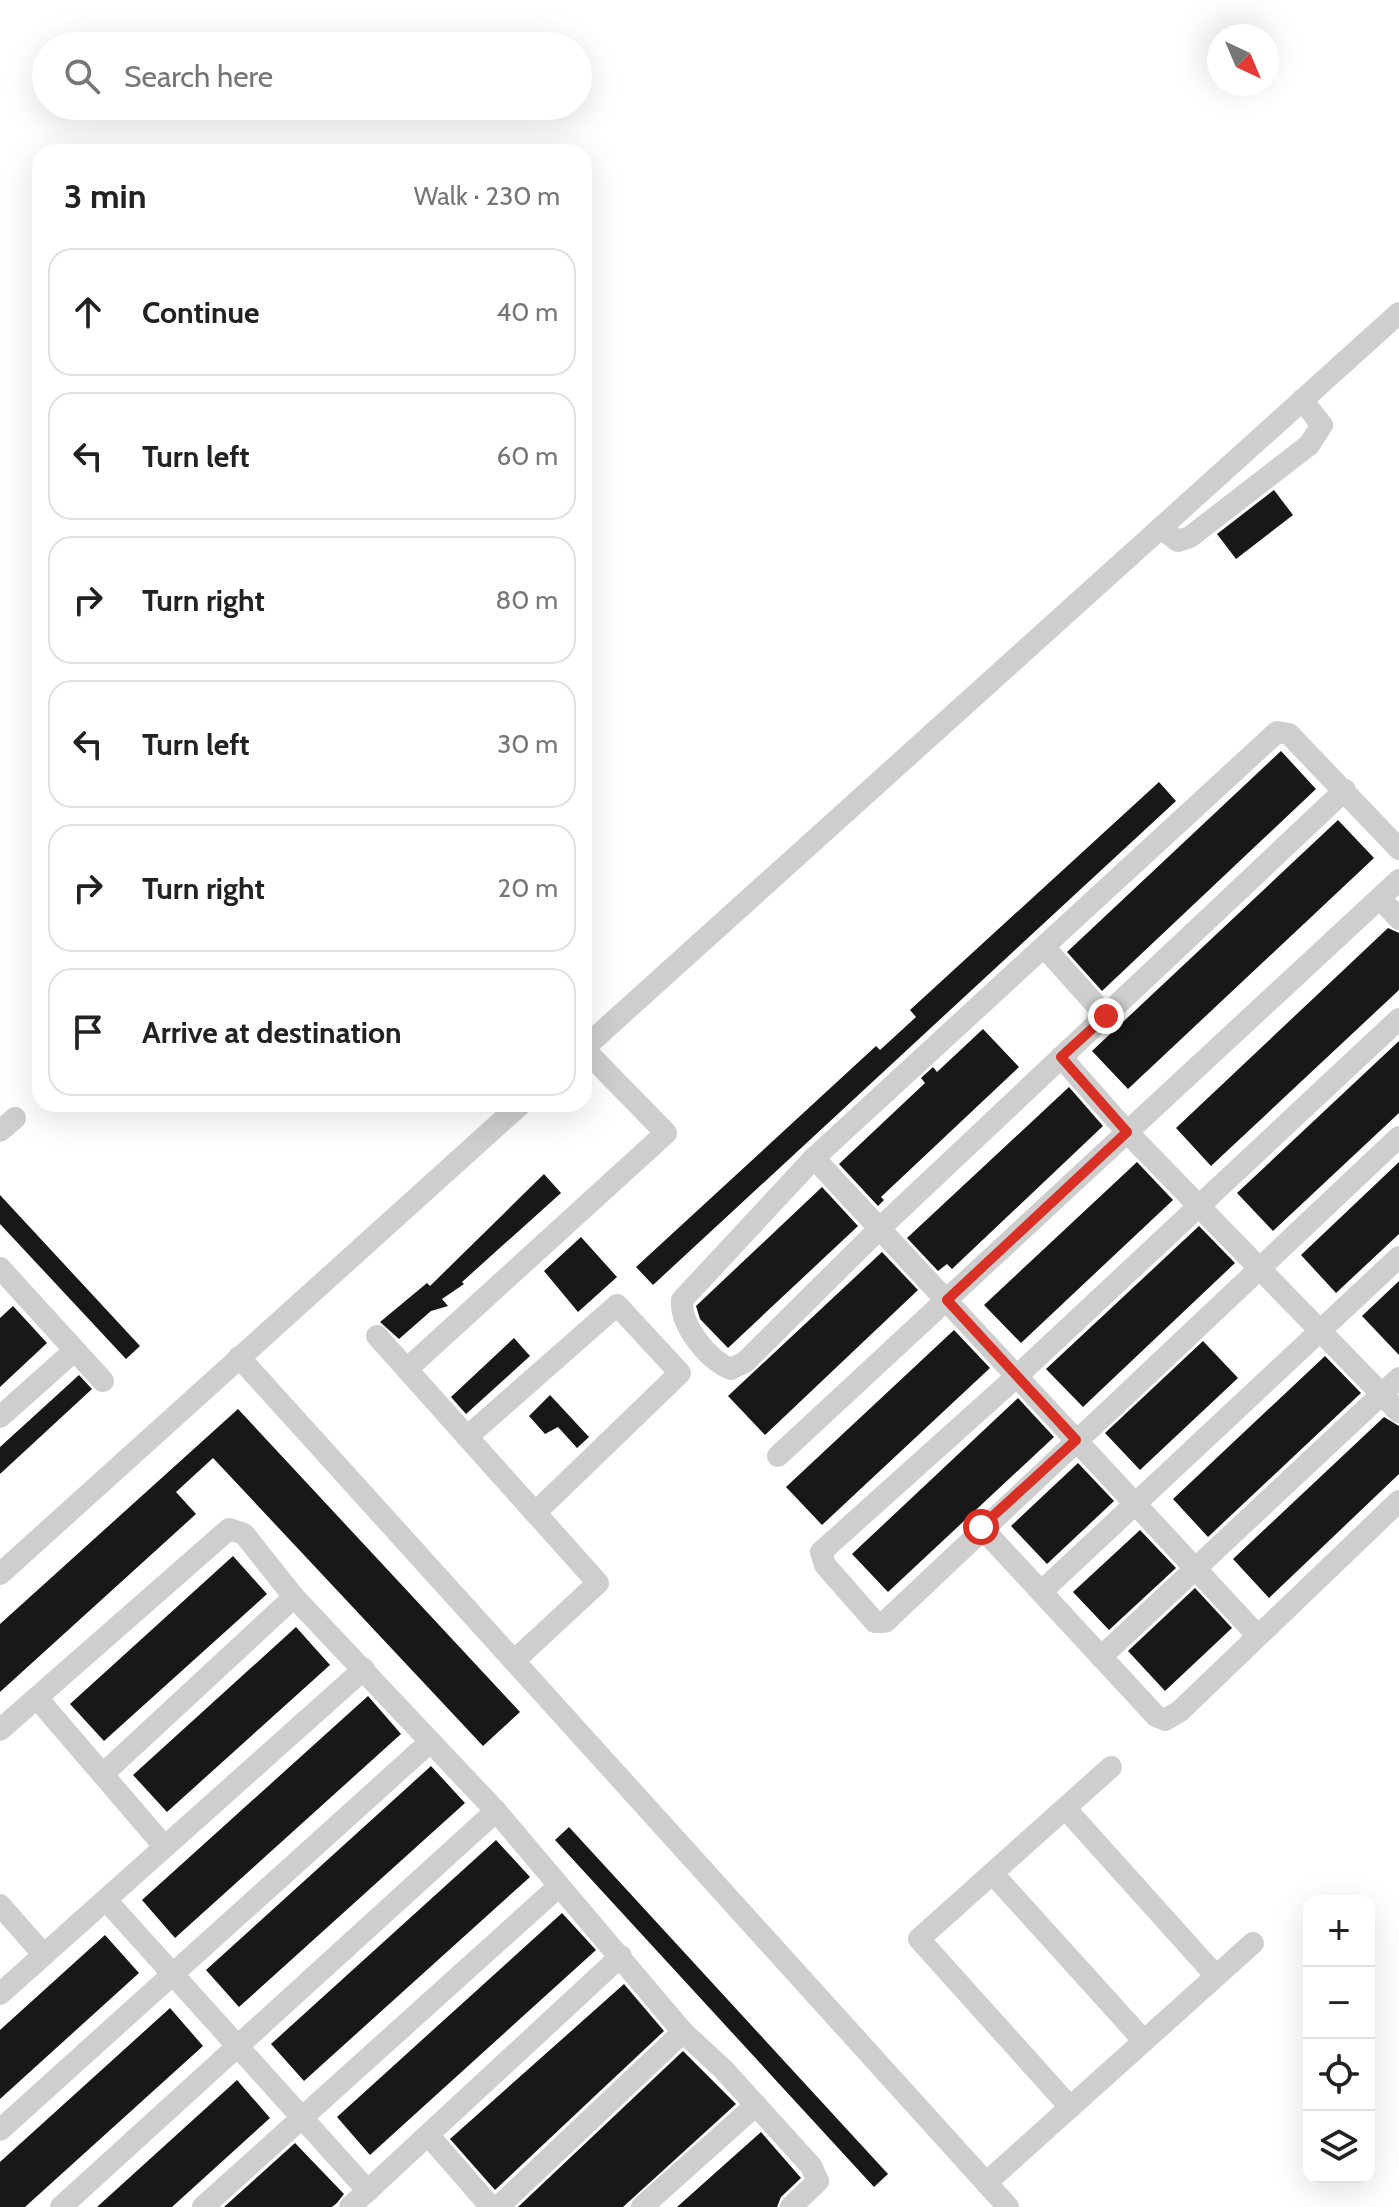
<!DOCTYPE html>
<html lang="en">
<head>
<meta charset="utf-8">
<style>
  :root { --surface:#fff; --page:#f2f2f2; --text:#222; --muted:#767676; --line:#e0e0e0 }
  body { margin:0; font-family:Cabin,sans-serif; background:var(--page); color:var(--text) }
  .controls { position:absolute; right:24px; bottom:24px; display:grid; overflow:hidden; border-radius:16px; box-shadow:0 8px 32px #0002 }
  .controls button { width:72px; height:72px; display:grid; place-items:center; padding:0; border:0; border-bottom:2px solid var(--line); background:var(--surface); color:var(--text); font:40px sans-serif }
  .compass { position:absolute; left:1207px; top:24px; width:72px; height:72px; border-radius:50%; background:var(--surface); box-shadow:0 8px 32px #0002; rotate:136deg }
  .stop { position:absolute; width:24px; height:24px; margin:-18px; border:6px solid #d93025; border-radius:50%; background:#fff }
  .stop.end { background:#d93025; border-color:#fff; box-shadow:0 2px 8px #0008 }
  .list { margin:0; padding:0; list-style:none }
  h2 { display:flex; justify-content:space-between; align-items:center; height:104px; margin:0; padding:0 32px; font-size:34px }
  h2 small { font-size:26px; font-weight:400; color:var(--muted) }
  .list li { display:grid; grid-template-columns:52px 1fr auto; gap:24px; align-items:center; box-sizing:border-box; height:128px; margin:0 16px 16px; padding:0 16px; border:2px solid var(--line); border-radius:24px }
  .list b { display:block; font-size:30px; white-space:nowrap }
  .list em { font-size:26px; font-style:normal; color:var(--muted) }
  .icon { flex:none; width:44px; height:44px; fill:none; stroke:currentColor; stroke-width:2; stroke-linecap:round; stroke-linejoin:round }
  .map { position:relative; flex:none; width:1399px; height:2207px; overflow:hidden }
  .search { position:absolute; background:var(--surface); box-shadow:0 8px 32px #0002; left:32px; top:32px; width:560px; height:88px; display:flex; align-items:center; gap:20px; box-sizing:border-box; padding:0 28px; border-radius:44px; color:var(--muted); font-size:30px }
  .panel { position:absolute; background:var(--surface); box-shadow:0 8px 32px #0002; left:32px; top:144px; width:560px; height:968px; border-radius:24px }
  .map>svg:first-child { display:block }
  .building { fill:#181818 }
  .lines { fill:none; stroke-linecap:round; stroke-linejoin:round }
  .minor { stroke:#cecece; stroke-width:22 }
  .route { stroke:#d93025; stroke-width:10 }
</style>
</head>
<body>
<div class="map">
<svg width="1399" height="2207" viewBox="0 0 1399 2207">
  <rect width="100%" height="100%" fill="#fff"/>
  <!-- building -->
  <g class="building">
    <path d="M 1274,490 L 1293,515 L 1236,559 L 1217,534 Z"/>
    <path d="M 1281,751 L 1316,789 L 1102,991 L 1067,952 Z"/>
    <path d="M 1159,782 L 1176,801 L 653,1285 L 636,1267 L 876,1046 L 880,1050 L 916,1017 L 910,1010 Z"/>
    <path d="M 1338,820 L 1374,858 L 1128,1089 L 1092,1051 Z"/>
    <path d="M 1388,928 L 1399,933 L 1399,990 L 1211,1166 L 1176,1128 Z"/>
    <path d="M 983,1029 L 1019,1067 L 881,1197 L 884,1200 L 878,1206 L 839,1164 L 925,1083 L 921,1078 L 933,1067 L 937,1072 Z"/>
    <path d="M 1399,1041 L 1399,1113 L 1273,1231 L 1237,1193 Z"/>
    <path d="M 1069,1087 L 1103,1126 L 952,1269 L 947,1264 L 938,1271 L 907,1238 Z"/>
    <path d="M 1137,1162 L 1173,1200 L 1021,1343 L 984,1305 Z"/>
    <path d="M 1399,1162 L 1399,1234 L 1336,1293 L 1301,1255 Z"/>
    <path d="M 544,1174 L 561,1193 L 462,1282 L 464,1284 L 442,1299 L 448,1306 L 431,1311 L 399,1339 L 380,1322 L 427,1283 L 430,1286 Z"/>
    <path d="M 822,1187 L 858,1226 L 728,1348 L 700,1319 L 696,1306 Z"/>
    <path d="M 0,1195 L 140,1346 L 126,1359 L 0,1224 Z"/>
    <path d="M 1199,1226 L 1235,1263 L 1083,1407 L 1046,1369 Z"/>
    <path d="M 581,1237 L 617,1277 L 578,1312 L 544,1271 Z"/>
    <path d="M 882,1252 L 918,1290 L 765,1435 L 728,1396 Z"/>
    <path d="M 1399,1281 L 1399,1355 L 1362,1316 Z"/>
    <path d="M 13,1306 L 47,1343 L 0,1387 L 0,1318 Z"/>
    <path d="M 954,1330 L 990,1368 L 822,1525 L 786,1487 Z"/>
    <path d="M 514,1338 L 530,1356 L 466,1414 L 451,1397 Z"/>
    <path d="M 1203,1341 L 1238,1378 L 1140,1470 L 1105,1433 Z"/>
    <path d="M 1325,1356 L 1361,1393 L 1208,1537 L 1173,1499 Z"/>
    <path d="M 79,1375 L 92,1389 L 0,1474 L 0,1447 Z"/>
    <path d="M 550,1395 L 589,1437 L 577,1448 L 558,1427 L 545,1434 L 529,1416 Z"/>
    <path d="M 1018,1398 L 1054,1437 L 888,1592 L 852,1554 Z"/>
    <path d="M 238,1409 L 520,1712 L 483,1746 L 213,1458 L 176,1492 L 196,1514 L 0,1692 L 0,1624 Z"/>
    <path d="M 1384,1417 L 1399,1426 L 1399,1474 L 1269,1598 L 1233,1559 Z"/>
    <path d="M 1078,1463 L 1114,1501 L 1047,1564 L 1011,1526 Z"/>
    <path d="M 1140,1530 L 1176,1568 L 1109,1630 L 1073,1592 Z"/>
    <path d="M 233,1556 L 267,1594 L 104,1741 L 70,1704 Z"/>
    <path d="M 1195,1588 L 1232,1628 L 1165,1691 L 1128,1651 Z"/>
    <path d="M 296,1627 L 330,1665 L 167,1812 L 133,1775 Z"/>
    <path d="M 368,1696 L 401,1734 L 175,1938 L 142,1900 Z"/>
    <path d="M 431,1766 L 465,1803 L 239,2007 L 206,1970 Z"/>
    <path d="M 569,1827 L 888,2174 L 874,2187 L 555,1840 Z"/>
    <path d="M 496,1840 L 530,1877 L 304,2081 L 271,2044 Z"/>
    <path d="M 562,1913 L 596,1950 L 370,2155 L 337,2117 Z"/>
    <path d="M 105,1935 L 139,1973 L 0,2099 L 0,2030 Z"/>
    <path d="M 624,1984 L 664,2031 L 495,2190 L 450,2139 Z"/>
    <path d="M 170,2008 L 203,2046 L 25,2207 L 0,2207 L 0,2162 Z"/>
    <path d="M 683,2051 L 736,2104 L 623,2207 L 518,2207 Z"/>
    <path d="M 237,2080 L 270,2118 L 172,2207 L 97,2207 Z"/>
    <path d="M 761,2132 L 801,2178 L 781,2197 L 777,2207 L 677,2207 Z"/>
    <path d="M 295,2143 L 344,2194 L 337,2203 L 332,2207 L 224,2207 Z"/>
  </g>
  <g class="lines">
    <!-- minor -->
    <g class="minor">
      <path d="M 1162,529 L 1178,541 L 1190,537 L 1309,445 L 1322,425 L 1302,400"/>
      <path d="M 1345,790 L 879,1229 L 745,1362 L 731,1369 C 708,1360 680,1325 682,1300 L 814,1158 L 1277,732 L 1289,734 L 1399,849"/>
      <path d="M 1381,899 L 1399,919"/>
      <path d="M 1045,948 L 1106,1016"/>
      <path d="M 1399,1019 L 1017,1376 L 821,1552 L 825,1565 L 875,1622 L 885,1622 L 1399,1137"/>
      <path d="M 584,1048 L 1399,313"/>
      <path d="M 1061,1057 L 1127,1132 L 1399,1412"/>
      <path d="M 0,1131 L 15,1118"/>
      <path d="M 814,1158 L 1257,1635"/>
      <path d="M 0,1268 L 103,1381"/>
      <path d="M 377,1336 L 598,1583 L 514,1661"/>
      <path d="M 239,1357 L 1008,2207"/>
      <path d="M 407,1369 L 666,1133 L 584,1049"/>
      <path d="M 0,1417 L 74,1351"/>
      <path d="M 467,1437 L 617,1305 L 680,1373 L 535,1513"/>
      <path d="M 778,1456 L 1399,880"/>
      <path d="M 981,1527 L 1156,1716 L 1165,1720 L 1180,1711 L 1399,1501"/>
      <path d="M 0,1574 L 521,1104"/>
      <path d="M 1041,1592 L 1399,1257"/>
      <path d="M 1101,1657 L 1399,1378"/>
      <path d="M 37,1698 L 164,1846"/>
      <path d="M 0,1730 L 229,1529 L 244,1534 L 294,1597 L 496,1811 L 683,2032 L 724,2070 L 811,2166 L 818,2181 L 791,2207"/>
      <path d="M 103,1774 L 294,1597"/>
      <path d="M 1065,1808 L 1216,1976"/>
      <path d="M 993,1874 L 1144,2041"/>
      <path d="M 106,1900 L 368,2191"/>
      <path d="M 0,1905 L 43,1954"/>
      <path d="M 0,1994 L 364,1669"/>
      <path d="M 1070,2107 L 919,1939 L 1111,1767"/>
      <path d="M 0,2130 L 430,1742"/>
      <path d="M 429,2136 L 491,2207"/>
      <path d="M 986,2183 L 1253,1943"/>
      <path d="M 61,2207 L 496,1811"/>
      <path d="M 203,2207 L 558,1887"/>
      <path d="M 350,2207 L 621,1956"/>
      <path d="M 498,2207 L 683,2032"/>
      <path d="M 642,2207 L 756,2105"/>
    </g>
  </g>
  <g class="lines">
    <!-- route -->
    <path class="route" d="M 981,1527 L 1076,1440 L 947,1300 L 1127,1132 L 1061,1057 L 1106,1016"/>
  </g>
</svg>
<div class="controls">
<button>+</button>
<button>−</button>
<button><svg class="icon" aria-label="locate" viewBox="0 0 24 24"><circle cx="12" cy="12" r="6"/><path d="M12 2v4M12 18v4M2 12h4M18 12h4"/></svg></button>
<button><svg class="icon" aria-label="layers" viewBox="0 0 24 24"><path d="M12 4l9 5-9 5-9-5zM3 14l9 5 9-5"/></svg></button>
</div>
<svg class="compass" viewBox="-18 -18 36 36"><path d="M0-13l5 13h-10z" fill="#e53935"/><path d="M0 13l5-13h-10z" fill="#767676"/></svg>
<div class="stop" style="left:981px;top:1527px"></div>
<div class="stop end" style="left:1106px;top:1016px"></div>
<div class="search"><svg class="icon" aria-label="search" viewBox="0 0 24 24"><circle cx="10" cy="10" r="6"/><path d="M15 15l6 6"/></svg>Search here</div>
<section class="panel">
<h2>3 min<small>Walk · 230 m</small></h2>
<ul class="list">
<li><svg class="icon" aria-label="ahead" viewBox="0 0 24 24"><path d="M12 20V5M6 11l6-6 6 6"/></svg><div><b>Continue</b></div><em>40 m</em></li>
<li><svg class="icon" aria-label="left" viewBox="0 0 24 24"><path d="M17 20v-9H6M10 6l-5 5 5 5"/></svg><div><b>Turn left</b></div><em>60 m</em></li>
<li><svg class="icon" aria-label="right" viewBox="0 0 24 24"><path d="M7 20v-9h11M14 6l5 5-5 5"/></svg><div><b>Turn right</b></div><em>80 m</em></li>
<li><svg class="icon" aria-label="left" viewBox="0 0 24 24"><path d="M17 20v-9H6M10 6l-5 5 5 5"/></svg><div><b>Turn left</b></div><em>30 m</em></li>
<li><svg class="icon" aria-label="right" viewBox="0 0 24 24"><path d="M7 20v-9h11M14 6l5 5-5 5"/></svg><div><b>Turn right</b></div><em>20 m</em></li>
<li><svg class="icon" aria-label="arrive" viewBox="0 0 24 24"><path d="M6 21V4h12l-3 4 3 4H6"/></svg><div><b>Arrive at destination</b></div></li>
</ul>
</section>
</div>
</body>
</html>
